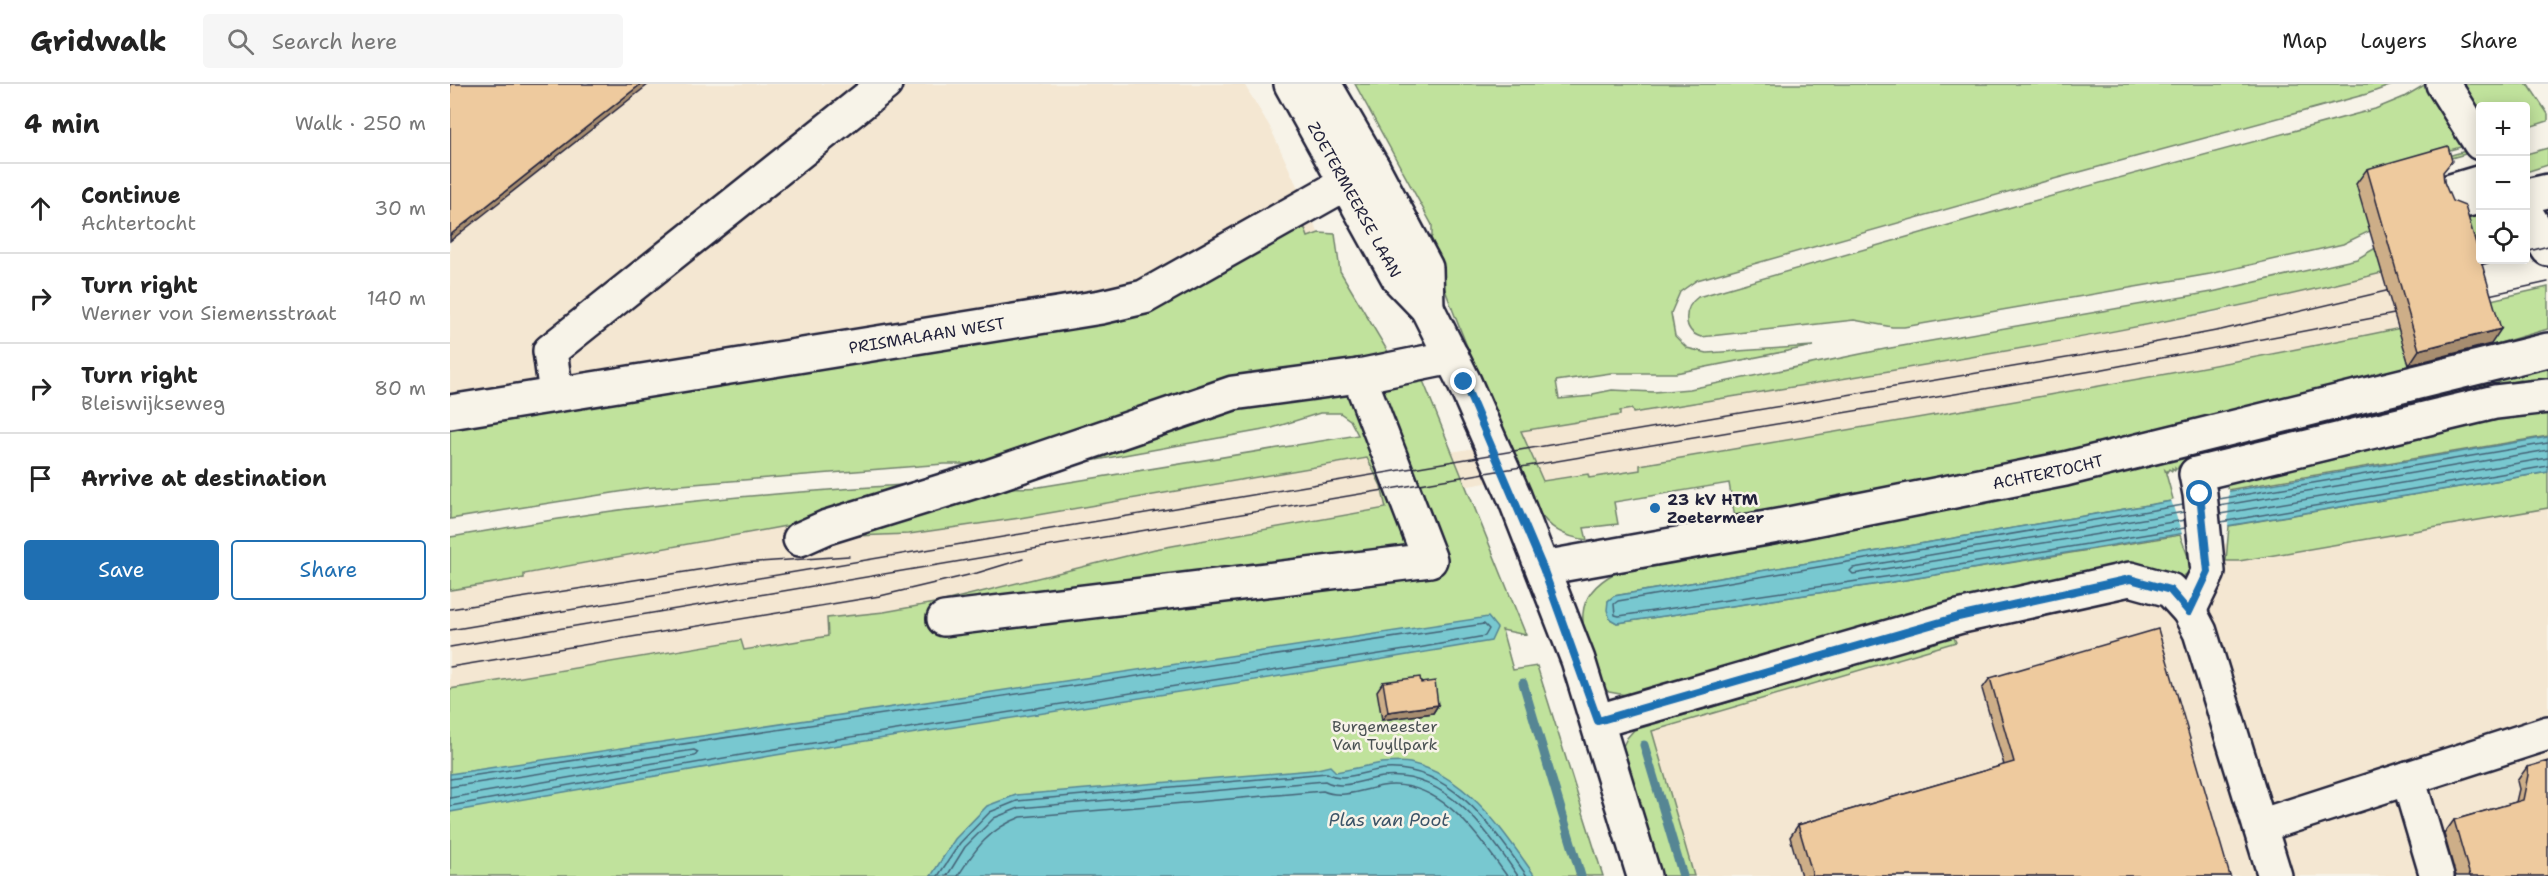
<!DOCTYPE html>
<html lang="en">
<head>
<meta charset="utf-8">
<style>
  :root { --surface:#fff; --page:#f6f6f6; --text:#222; --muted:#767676; --line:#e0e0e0; --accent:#1f6fb2 }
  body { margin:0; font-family:"Shantell Sans",sans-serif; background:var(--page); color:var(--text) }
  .controls { position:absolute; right:18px; top:18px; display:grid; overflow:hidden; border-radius:6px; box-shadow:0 3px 15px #0003 }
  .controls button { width:54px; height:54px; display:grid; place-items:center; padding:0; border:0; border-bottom:2px solid var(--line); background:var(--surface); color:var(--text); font:30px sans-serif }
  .stop { position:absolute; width:18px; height:18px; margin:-14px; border:4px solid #1f6fb2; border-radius:50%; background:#fff }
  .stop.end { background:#1f6fb2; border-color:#fff; box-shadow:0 2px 6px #0008 }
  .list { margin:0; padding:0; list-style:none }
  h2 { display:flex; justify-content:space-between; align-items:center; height:78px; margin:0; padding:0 24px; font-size:26px }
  h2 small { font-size:20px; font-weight:400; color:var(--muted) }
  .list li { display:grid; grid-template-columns:39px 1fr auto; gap:18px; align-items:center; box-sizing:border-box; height:90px; padding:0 24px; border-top:2px solid var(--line) }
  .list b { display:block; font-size:22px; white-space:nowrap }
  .list p { margin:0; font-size:20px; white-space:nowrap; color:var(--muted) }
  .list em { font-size:20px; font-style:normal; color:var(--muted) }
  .actions { display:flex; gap:12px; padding:18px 24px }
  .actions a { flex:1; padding:14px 0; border:2px solid var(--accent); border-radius:6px; text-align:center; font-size:21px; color:var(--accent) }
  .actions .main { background:var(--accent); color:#fff }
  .icon { flex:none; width:33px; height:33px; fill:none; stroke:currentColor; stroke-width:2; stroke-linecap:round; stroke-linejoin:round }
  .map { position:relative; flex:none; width:2098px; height:792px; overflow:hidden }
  header { display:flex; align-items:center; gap:36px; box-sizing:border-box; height:84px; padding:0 30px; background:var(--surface); border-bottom:2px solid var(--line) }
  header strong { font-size:28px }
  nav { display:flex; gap:33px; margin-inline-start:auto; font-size:21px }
  .search { width:420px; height:54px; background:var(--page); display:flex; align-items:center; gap:15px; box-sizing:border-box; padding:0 21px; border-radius:6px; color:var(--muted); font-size:22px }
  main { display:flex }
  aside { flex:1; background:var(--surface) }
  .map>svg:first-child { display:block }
  .built { fill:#f4e7d2 }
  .green { fill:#c0e29c; stroke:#71826c; stroke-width:1.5 }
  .water { fill:#78c8d0; stroke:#568694; stroke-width:1.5 }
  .pier { fill:#f7f3e8 }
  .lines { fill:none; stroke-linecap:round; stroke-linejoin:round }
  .shore { stroke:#446477; stroke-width:1.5 }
  .stream { stroke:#568694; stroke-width:9 }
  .minor-casing { stroke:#22223b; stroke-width:38 }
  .minor { stroke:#f7f3e8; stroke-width:33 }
  .tram { stroke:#22223b; stroke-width:1.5 }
  .wall { fill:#cdae88; stroke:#22223b; stroke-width:1.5 }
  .shaded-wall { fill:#a78d6f; stroke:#22223b; stroke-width:1.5 }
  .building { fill:#eeca9e; stroke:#22223b; stroke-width:1.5 }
  .route { stroke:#1f6fb2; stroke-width:8 }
  .poi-dot { fill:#1f6fb2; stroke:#f7f3e8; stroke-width:2 }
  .labels { text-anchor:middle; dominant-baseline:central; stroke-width:5; stroke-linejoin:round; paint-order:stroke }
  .street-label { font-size:16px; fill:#22223b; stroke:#f7f3e8 }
  .poi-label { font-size:16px; font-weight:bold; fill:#22223b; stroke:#f7f3e8; text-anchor:start }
  .park-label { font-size:16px; fill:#4a5253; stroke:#f7f3e8 }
  .water-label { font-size:18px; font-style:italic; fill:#3c5468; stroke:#f7f3e8 }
</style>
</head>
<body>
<header>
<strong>Gridwalk</strong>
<div class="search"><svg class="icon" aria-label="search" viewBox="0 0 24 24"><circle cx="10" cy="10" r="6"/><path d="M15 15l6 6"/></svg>Search here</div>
<nav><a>Map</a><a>Layers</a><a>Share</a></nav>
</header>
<main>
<aside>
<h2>4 min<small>Walk · 250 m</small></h2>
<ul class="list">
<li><svg class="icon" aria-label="ahead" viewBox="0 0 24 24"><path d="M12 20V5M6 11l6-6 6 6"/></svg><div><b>Continue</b><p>Achtertocht</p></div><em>30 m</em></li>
<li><svg class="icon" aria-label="right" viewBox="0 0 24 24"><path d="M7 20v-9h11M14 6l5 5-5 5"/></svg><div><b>Turn right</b><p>Werner von Siemensstraat</p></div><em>140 m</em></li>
<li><svg class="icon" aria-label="right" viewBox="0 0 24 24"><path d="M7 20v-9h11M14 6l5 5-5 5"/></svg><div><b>Turn right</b><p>Bleiswijkseweg</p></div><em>80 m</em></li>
<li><svg class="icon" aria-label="arrive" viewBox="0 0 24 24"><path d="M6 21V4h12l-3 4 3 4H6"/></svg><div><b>Arrive at destination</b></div></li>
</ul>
<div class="actions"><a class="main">Save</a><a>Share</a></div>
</aside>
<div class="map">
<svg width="2098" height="792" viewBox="0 0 2098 792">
  <rect width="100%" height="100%" fill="#f7f3e8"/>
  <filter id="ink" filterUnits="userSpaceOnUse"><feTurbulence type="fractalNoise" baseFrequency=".0167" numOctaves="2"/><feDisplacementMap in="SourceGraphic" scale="12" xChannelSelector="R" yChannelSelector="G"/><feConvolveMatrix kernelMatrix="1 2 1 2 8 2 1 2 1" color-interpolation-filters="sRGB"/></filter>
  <g filter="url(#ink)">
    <!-- built -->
    <g class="built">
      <path d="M 0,0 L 794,0 L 820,43 L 925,273 L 0,428 Z"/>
      <path d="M 1932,189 L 1948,245 L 1856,265 L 1552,320 L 1190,381 L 1191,385 L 1139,394 L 1138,390 L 1092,398 L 1089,390 L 936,416 L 936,424 L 705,465 L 490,518 L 434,528 L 377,534 L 378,552 L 293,566 L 290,556 L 0,605 L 0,506 L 73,494 L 73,490 L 375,435 L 378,453 L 459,450 L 570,434 L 917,374 L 921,381 L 1074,356 L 1071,347 L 1170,331 L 1169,327 L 1182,325 L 1183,329 L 1280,313 L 1759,230 Z"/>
      <path d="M 2098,401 L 2098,792 L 1224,792 L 1166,601 L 1254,579 L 1589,512 L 1773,460 Z"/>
    </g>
    <!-- green -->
    <g class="green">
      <path d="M 905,0 L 1945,0 L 1917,10 L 1593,98 L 1247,196 L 1230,208 L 1221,229 L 1225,252 L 1237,264 L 1257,269 L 1363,262 L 1226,289 L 1161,289 L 1106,297 L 1109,315 L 1142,312 L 1143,310 L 1162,306 L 1204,308 L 1240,305 L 1435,265 L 1762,208 L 1907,175 L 1934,159 L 2030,123 L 2030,172 L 1997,181 L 1994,173 C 1728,244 1455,284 1183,329 L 1182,325 L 1170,327 L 1170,331 L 1071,347 L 1093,397 L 1138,390 L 1139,394 L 1190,386 L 1190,381 C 1465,334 1740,290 2012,231 L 2010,223 L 2098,203 L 2098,245 L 2039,262 L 2039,265 L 1622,369 L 1285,434 L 1279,399 L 1164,418 L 1168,440 L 1134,444 L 1137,456 C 1115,453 1099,445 1087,425 C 1049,337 1008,249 978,157 L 982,152 L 982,141 Z"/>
      <path d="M 1976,0 L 1982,0 L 2021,60 L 1986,70 L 1987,75 L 2030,63 L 2030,66 L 1994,76 L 1920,147 L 1893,160 L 1760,190 L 1454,243 L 1442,243 L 1404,236 L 1251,253 C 1232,247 1233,224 1248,213 L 1565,122 L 1925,25 L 1954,13 Z"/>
      <path d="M 2003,0 L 2078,0 L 2098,30 L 2098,37 L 2076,44 L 2076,22 L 2030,22 L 2030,43 Z"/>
      <path d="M 2098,64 L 2098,81 L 2076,88 L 2076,70 Z"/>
      <path d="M 854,142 L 858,153 L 869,149 L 885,150 L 890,187 L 941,273 L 952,265 L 974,299 L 1076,551 L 1052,546 L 1063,586 L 1087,582 L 1153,792 L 0,792 L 0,605 L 291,556 L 294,566 L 378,552 L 377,534 L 434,528 L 490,518 L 705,465 L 936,424 L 931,402 L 917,374 L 570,434 L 459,450 L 377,453 L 374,435 L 74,490 L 74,494 L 0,506 L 0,453 C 64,443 129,430 194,423 C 284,412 376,406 466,400 C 507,398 548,407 589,403 L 908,351 L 900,336 L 890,329 L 870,329 L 819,345 L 574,389 L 517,380 L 494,380 L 194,404 L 0,435 L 0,342 L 658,239 L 710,222 Z"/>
      <path d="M 2098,280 L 2098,299 L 2081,298 L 2080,295 L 2080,298 L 2077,296 L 2076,299 L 2073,297 L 2071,300 L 2070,296 L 2023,307 L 2022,304 L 2021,307 L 2018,305 L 2016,308 L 2015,306 L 2013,309 L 2011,307 L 2011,309 L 1732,381 L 1730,385 L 1729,382 L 1727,385 L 1725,383 L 1725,386 L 1722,384 L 1722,387 L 1719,385 L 1717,388 L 1715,386 L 1723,415 L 1721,417 L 1164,512 L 1158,517 L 1160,535 L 1167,539 L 1449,497 L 1730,451 L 1743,486 L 1729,495 L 1715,487 L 1699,484 L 1555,506 L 1462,529 L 1176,611 L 1159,608 L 1153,603 C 1138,556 1111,518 1165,489 L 1590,408 Z"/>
      <path d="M 2094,327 L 2098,331 L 2098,352 L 1777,406 L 1778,394 L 2046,333 L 2047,336 L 2047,333 L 2061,332 L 2063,334 L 2063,332 Z"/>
      <path d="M 2098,388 L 2098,424 L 1789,477 L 1776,477 L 1779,442 Z"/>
      <path d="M 1503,552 L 1506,558 L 1202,647 L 1244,792 L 1211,792 L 1173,662 L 1177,654 L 1184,646 Z"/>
    </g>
    <!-- water -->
    <g class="water">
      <path d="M 2098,353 L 2098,388 L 1449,497 L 1167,539 L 1160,535 L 1157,526 L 1158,517 L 1164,512 Z"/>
      <path d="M 1038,533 L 1047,544 L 1041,557 L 856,588 L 326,671 L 0,728 L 0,690 Z"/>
      <path d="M 932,679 C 941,679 951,677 960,679 C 1018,692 1053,747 1085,792 L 481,792 L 505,755 L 537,722 L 566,711 L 863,686 L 880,682 L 886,688 Z"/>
    </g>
    <!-- pier -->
    <path class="pier" d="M 1779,405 L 1778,446 L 1733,453 L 1721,416 Z"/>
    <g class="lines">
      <!-- shore -->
      <g class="shore">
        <path d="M 1769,415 L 2098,359"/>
        <path d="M 1733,421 L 1168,517 L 1164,520 L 1165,531 L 1169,532 L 1448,491 L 1735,444"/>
        <path d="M 1769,422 L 2098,366"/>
        <path d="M 1734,428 L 1403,484 L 1400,487 L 1403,490 L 1446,483 L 1735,436"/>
        <path d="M 1770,430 L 2098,374"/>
        <path d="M 1771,438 L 2098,382"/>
        <path d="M 0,695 L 1034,540 L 1039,545 L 1035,552 L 968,564 L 325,665 L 0,722"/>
        <path d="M 0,703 L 244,666 L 248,668 L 245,672 L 0,714"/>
        <path d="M 488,792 L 510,759 L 540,728 L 567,717 L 877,689 C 893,699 915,687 934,685 C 1001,680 1043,744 1077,792"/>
        <path d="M 497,792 L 515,763 L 544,734 L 569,724 L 875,697 C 892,707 914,695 933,693 C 996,686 1037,747 1068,792"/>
        <path d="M 508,792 C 526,764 539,745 571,733 L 873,707 C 891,715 912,706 932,702 C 990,693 1028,752 1057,792"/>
      </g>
      <!-- stream -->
      <g class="stream">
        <path d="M 1073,599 L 1131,792"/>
        <path d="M 1194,661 L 1233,792"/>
      </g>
      <!-- minor casing -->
      <g class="minor-casing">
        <g id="minor">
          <path id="s1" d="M 841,0 L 949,195 L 977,224 L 1014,298 L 1064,412 L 1128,576 L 1194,792"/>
          <path d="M 874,0 L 923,84 L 976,184 L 977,224"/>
          <path d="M 1993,0 L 2030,59"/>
          <path d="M 2030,109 L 2028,99 L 2001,107 L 2005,119 L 2030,113"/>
          <path d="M 2076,112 L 2098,107"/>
          <path d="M 2076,129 L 2098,165"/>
          <path d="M 106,310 L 100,267 L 435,0"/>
          <path id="s2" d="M 0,328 L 651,223 L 694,213 L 923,84"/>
          <path d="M 350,455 L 377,443 L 538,393 L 783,309 L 909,292 L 1002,273"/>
          <path id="s3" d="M 1093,484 L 1339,440 L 1615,385 L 2098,266"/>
          <path d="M 1739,527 L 1758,488 L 1750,410 L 1746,390 L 2045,318 L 2098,312"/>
          <path d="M 494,535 L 980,476 L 909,292"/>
          <path d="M 1148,637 L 1508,533 L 1680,495 L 1720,506 L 1739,527 L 1750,548 L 1825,792"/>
          <path d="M 1958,694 L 1987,792"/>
          <path d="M 1810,742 L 2098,649"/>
        </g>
      </g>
      <!-- minor -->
      <use href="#minor" class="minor"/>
      <!-- tram -->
      <g class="tram">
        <path d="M 2076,168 L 2098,162"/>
        <path d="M 2016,185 L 2049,176"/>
        <path d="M 2025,214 L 2098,198"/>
        <path d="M 0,525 L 292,479 L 399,472"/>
        <path d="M 0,546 L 1676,264 L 1771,246 L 1953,203"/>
        <path d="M 0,563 L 1648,286 L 1960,227"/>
        <path d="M 0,583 L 430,512 L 527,489 L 573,475"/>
      </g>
    </g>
    <!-- wall -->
    <g class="wall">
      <path d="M 1917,85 L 1993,89 L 1994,98 L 2041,260 L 1959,281 L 1906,100 Z"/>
      <path d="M 1540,594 L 1780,792 L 1351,792 L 1340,753 L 1348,741 L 1554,681 L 1532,605 Z"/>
      <path d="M 933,598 L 971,599 L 988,621 L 983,629 L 932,636 L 927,607 Z"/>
      <path d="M 2077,683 L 2098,792 L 2006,792 L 1994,750 L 2004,736 L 2066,718 L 2069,705 L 2067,697 Z"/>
    </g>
    <!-- shaded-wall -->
    <g class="shaded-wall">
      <path d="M 191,0 L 199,0 L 0,157 L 0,151 Z"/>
      <path d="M 2051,245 L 2041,260 L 1959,281 L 1969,266 Z"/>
      <path d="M 988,621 L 983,629 L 932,636 L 938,628 Z"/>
    </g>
    <!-- building -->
    <g class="building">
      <path d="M 0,0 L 191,0 L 0,151 Z"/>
      <path d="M 1998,62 L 2002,77 L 1993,88 L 1994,98 L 2002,117 L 2015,122 L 2051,245 L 1969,266 L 1917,85 Z"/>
      <path d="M 1708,545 L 1780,792 L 1363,792 L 1348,741 L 1564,678 L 1540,594 Z"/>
      <path d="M 970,593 L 971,599 L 985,597 L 988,621 L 938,628 L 933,598 Z"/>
      <path d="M 2098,677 L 2098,792 L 2020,792 L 2004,736 L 2073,716 L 2078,691 L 2077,683 Z"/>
    </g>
  </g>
  <g class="lines" filter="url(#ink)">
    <!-- route -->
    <path class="route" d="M 1014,298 L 1093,484 L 1148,637 L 1508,533 L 1680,495 L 1720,506 L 1739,528 L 1758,488 L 1750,410"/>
  </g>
  <!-- markers -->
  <circle class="poi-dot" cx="1205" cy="424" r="6"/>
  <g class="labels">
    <!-- street labels -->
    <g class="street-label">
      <text stroke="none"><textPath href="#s1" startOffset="132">ZOETERMEERSE LAAN</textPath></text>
      <text stroke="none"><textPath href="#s2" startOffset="483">PRISMALAAN WEST</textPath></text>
      <text stroke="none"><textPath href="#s3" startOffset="514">ACHTERTOCHT</textPath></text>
    </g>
    <!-- poi labels -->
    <g class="poi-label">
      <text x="1217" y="415">23 kV HTM<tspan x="1217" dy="18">Zoetermeer</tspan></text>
    </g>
    <!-- park labels -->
    <g class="park-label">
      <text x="935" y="642">Burgemeester<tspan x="935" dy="18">Van Tuyllpark</tspan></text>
    </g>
    <!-- water labels -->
    <g class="water-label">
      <text x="939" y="736">Plas van Poot</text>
    </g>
  </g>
</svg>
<div class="controls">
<button>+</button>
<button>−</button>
<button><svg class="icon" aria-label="locate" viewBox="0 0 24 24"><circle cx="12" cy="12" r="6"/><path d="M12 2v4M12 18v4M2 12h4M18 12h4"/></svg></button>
</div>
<div class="stop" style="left:1750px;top:410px"></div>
<div class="stop end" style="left:1014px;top:298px"></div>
</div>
</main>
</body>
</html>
